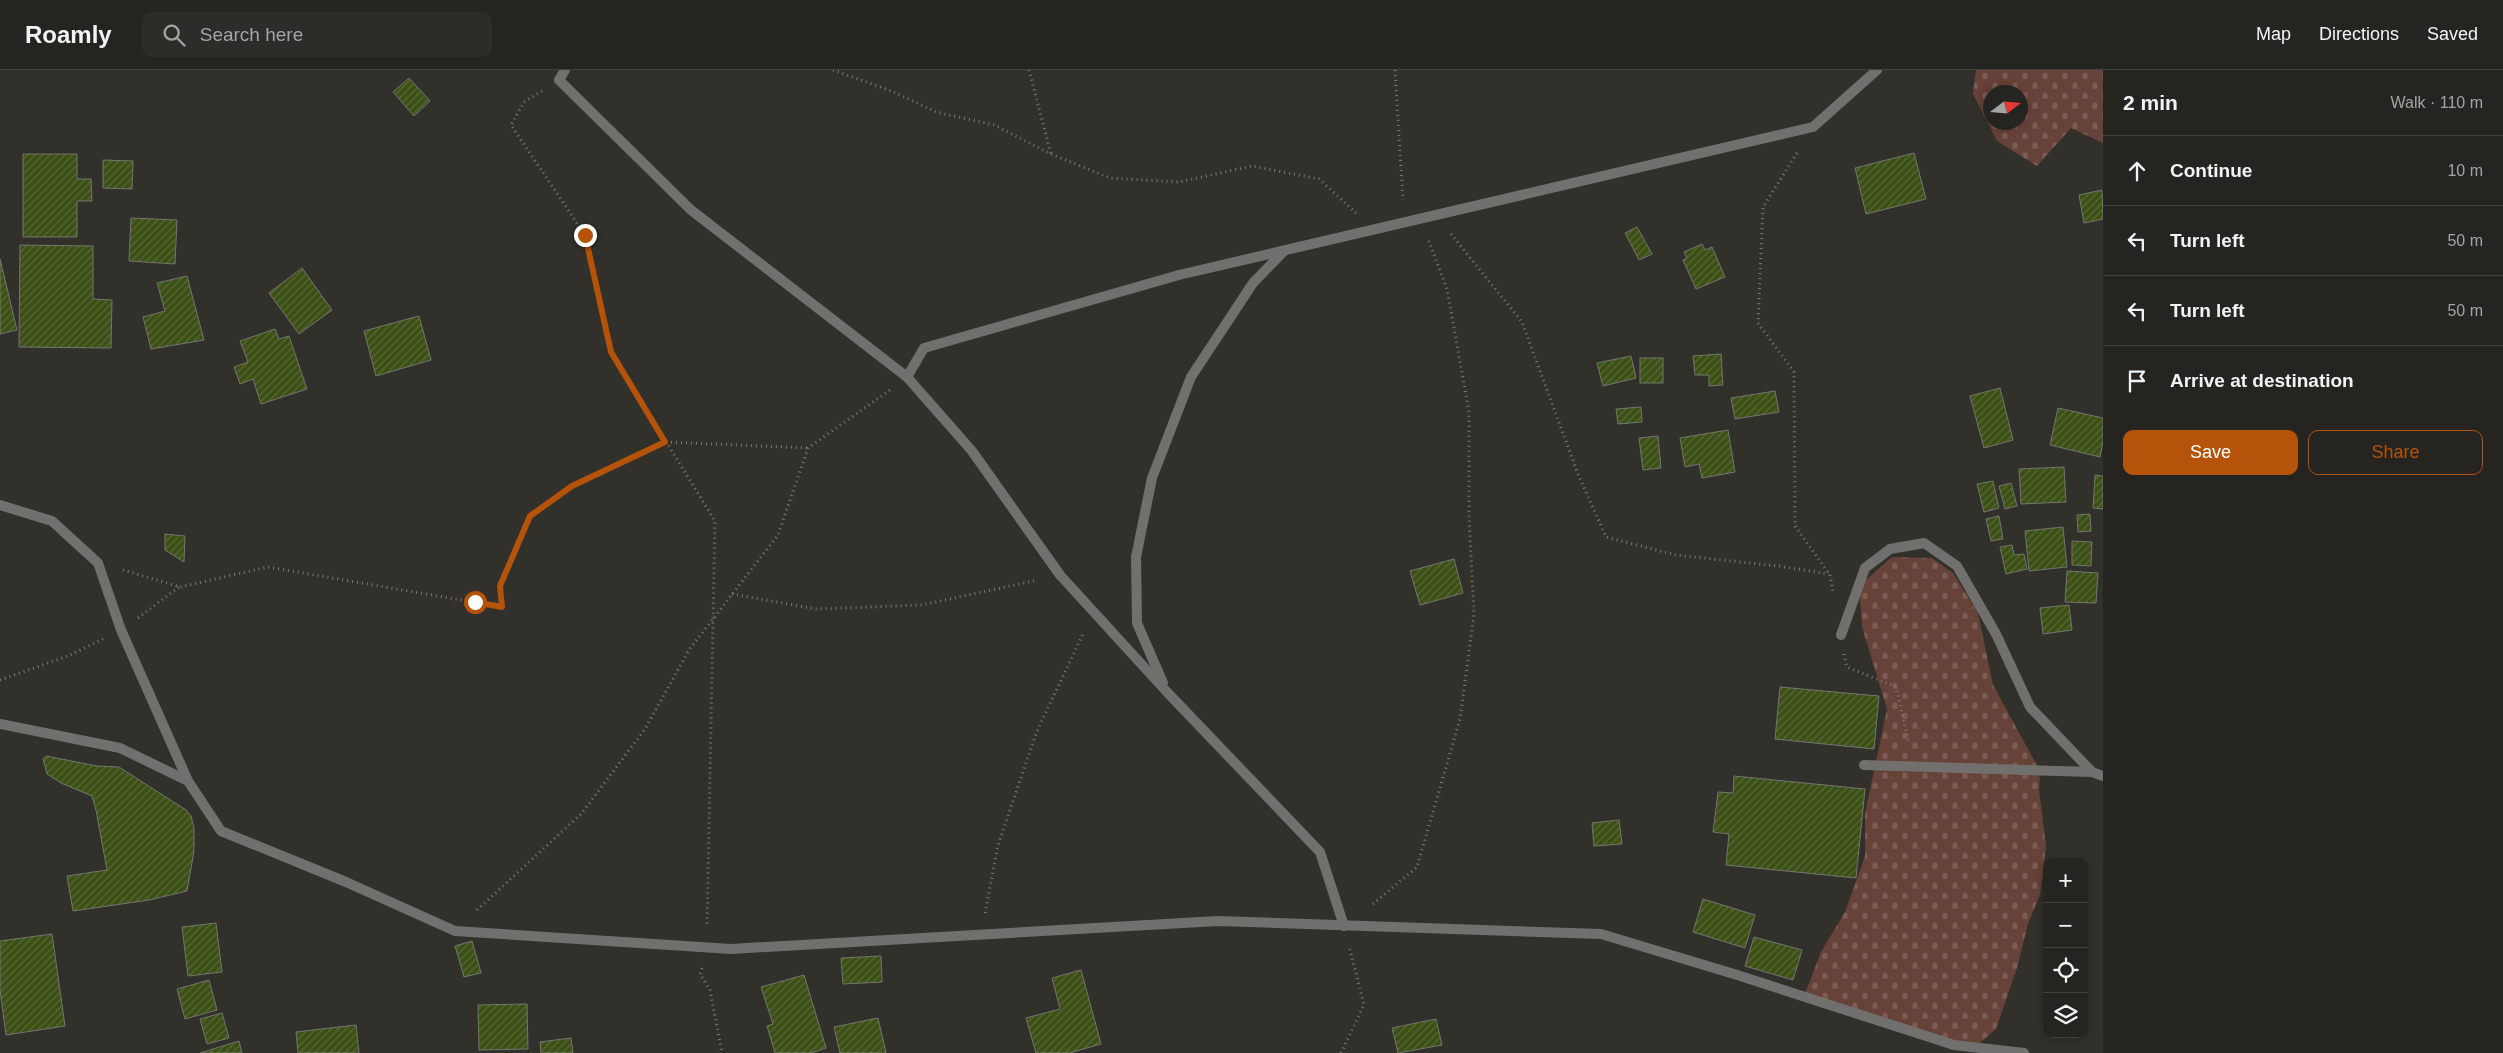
<!DOCTYPE html>
<html lang="en">
<head>
<meta charset="utf-8">
<style>
  :root { --surface:#252420; --page:#2d2c29; --text:#f1f3f6; --muted:#a3a4a5; --line:#42413e; --accent:#b45309 }
  body { margin:0; font-family:Helvetica,sans-serif; background:var(--page); color:var(--text) }
  .controls { position:absolute; right:15px; bottom:15px; display:grid; overflow:hidden; border-radius:10px; box-shadow:0 2px 12px #0003 }
  .controls button { width:45px; height:45px; display:grid; place-items:center; padding:0; border:0; border-bottom:1px solid var(--line); background:var(--surface); color:var(--text); font:25px sans-serif }
  .compass { position:absolute; left:1983px; top:15px; width:45px; height:45px; border-radius:50%; background:var(--surface); box-shadow:0 2px 12px #0003; rotate:74deg }
  .stop { position:absolute; width:15px; height:15px; margin:-11px; border:4px solid #b45309; border-radius:50%; background:#fff }
  .stop.end { background:#b45309; border-color:#fff; box-shadow:0 1px 5px #0008 }
  .list { margin:0; padding:0; list-style:none }
  h2 { display:flex; justify-content:space-between; align-items:center; height:65px; margin:0; padding:0 20px; font-size:21px }
  h2 small { font-size:16px; font-weight:400; color:var(--muted) }
  .list li { display:grid; grid-template-columns:32px 1fr auto; gap:15px; align-items:center; box-sizing:border-box; height:70px; padding:0 20px; border-top:1px solid var(--line) }
  .list b { display:block; font-size:19px; white-space:nowrap }
  .list em { font-size:16px; font-style:normal; color:var(--muted) }
  .actions { display:flex; gap:10px; padding:15px 20px }
  .actions a { flex:1; padding:11px 0; border:1px solid var(--accent); border-radius:10px; text-align:center; font-size:18px; color:var(--accent) }
  .actions .main { background:var(--accent); color:#fff }
  .icon { flex:none; width:28px; height:28px; fill:none; stroke:currentColor; stroke-width:2; stroke-linecap:round; stroke-linejoin:round }
  .map { position:relative; flex:none; width:2103px; height:983px; overflow:hidden }
  header { display:flex; align-items:center; gap:30px; box-sizing:border-box; height:70px; padding:0 25px; background:var(--surface); border-bottom:1px solid var(--line) }
  header strong { font-size:24px }
  nav { display:flex; gap:28px; margin-inline-start:auto; font-size:18px }
  .search { width:350px; height:45px; background:var(--page); display:flex; align-items:center; gap:12px; box-sizing:border-box; padding:0 18px; border-radius:10px; color:var(--muted); font-size:19px }
  main { display:flex }
  aside { flex:1; background:var(--surface) }
  .map>svg:first-child { display:block }
  .cemetery { fill:url(#cemetery-stones); fill-rule:evenodd }
  .building { fill:url(#building-hatch); stroke:#747671 }
  .lines { fill:none; stroke-linecap:round; stroke-linejoin:round }
  .path { stroke:#7c7b77; stroke-width:3; stroke-dasharray:1 4; stroke-linecap:butt }
  .street { stroke:#72706e; stroke-width:10 }
  .route { stroke:#b45309; stroke-width:6 }
</style>
</head>
<body>
<header>
<strong>Roamly</strong>
<div class="search"><svg class="icon" aria-label="search" viewBox="0 0 24 24"><circle cx="10" cy="10" r="6"/><path d="M15 15l6 6"/></svg>Search here</div>
<nav><a>Map</a><a>Directions</a><a>Saved</a></nav>
</header>
<main>
<div class="map">
<svg width="2103" height="983" viewBox="0 0 2103 983">
  <defs>
    <pattern id="cemetery-stones" width="16" height="16" patternUnits="userSpaceOnUse" patternTransform="scale(1.25)"><rect width="16" height="16" fill="#674238"/><path d="M2 7V4a2 2 0 0 1 4 0v3zM10 15v-3a2 2 0 0 1 4 0v3z" fill="#7c5d54"/></pattern>
    <pattern id="building-hatch" width="6" height="6" patternUnits="userSpaceOnUse" patternTransform="scale(1.25)"><rect width="6" height="6" fill="#3c5015"/><path d="M-1 1l2-2M0 6l6-6M5 7l2-2" fill="none" stroke="#586937"/></pattern>
  </defs>
  <rect width="100%" height="100%" fill="#31302b"/>
  <!-- cemetery -->
  <g class="cemetery">
    <path d="M 1976,0 L 2103,0 L 2103,73 L 2071,58 L 2037,96 L 1997,71 L 1973,24 ZM 1990,22 L 2020,22 L 2020,52 L 1990,52 Z"/>
    <path d="M 1892,487 L 1932,488 L 1953,503 L 1978,543 L 1993,615 L 2040,701 L 2039,720 L 2046,776 L 2040,825 L 2028,854 L 2017,898 L 1996,959 L 1975,977 L 1804,926 L 1821,882 L 1845,842 L 1865,786 L 1865,743 L 1887,639 L 1862,557 L 1859,516 Z"/>
  </g>
  <!-- building -->
  <g class="building">
    <path d="M 409,8 L 430,31 L 414,46 L 393,22 Z"/>
    <path d="M 1914,83 L 1926,129 L 1866,144 L 1855,98 Z"/>
    <path d="M 23,84 L 77,84 L 77,109 L 91,109 L 92,131 L 77,131 L 77,167 L 23,167 Z"/>
    <path d="M 103,90 L 133,91 L 132,119 L 103,118 Z"/>
    <path d="M 2102,120 L 2103,149 L 2084,153 L 2079,125 Z"/>
    <path d="M 131,148 L 177,150 L 175,194 L 129,191 Z"/>
    <path d="M 1637,157 L 1652,184 L 1639,190 L 1625,163 Z"/>
    <path d="M 1702,174 L 1705,180 L 1712,177 L 1725,207 L 1696,219 L 1683,190 L 1687,188 L 1684,182 Z"/>
    <path d="M 20,175 L 93,176 L 93,229 L 112,230 L 111,278 L 19,277 Z"/>
    <path d="M 0,189 L 17,260 L 0,264 Z"/>
    <path d="M 302,198 L 332,240 L 299,264 L 269,223 Z"/>
    <path d="M 187,206 L 204,270 L 151,279 L 143,247 L 165,241 L 157,213 Z"/>
    <path d="M 419,246 L 431,290 L 376,306 L 364,261 Z"/>
    <path d="M 275,259 L 279,269 L 289,266 L 307,319 L 261,334 L 253,309 L 240,314 L 234,297 L 248,292 L 240,271 Z"/>
    <path d="M 1721,284 L 1723,315 L 1709,316 L 1709,305 L 1695,305 L 1693,286 Z"/>
    <path d="M 1631,286 L 1636,308 L 1603,316 L 1597,293 Z"/>
    <rect x="1640" y="288" width="23" height="25"/>
    <path d="M 2000,318 L 2013,370 L 1984,378 L 1970,326 Z"/>
    <path d="M 1775,321 L 1779,342 L 1735,349 L 1731,328 Z"/>
    <path d="M 1641,337 L 1642,352 L 1618,354 L 1616,339 Z"/>
    <path d="M 2058,338 L 2103,348 L 2103,371 L 2100,387 L 2050,375 Z"/>
    <path d="M 1728,360 L 1735,402 L 1702,408 L 1699,394 L 1685,397 L 1680,368 Z"/>
    <path d="M 1658,366 L 1661,398 L 1643,400 L 1639,368 Z"/>
    <path d="M 2064,397 L 2066,432 L 2021,434 L 2019,399 Z"/>
    <path d="M 2095,405 L 2103,406 L 2103,439 L 2093,438 Z"/>
    <path d="M 1993,411 L 1999,438 L 1984,442 L 1977,414 Z"/>
    <path d="M 2011,413 L 2017,436 L 2005,439 L 1999,416 Z"/>
    <path d="M 2090,444 L 2091,461 L 2078,462 L 2077,445 Z"/>
    <path d="M 1999,446 L 2003,469 L 1991,471 L 1986,449 Z"/>
    <path d="M 2063,457 L 2067,497 L 2029,501 L 2025,461 Z"/>
    <path d="M 165,464 L 185,466 L 184,492 L 165,480 Z"/>
    <path d="M 2072,471 L 2092,472 L 2091,496 L 2072,495 Z"/>
    <path d="M 2012,475 L 2014,485 L 2024,484 L 2027,499 L 2006,504 L 2000,477 Z"/>
    <path d="M 1454,489 L 1463,523 L 1420,535 L 1410,501 Z"/>
    <path d="M 2067,501 L 2098,503 L 2096,533 L 2065,532 Z"/>
    <path d="M 2069,535 L 2072,560 L 2043,564 L 2040,538 Z"/>
    <path d="M 1780,617 L 1879,626 L 1874,679 L 1775,669 Z"/>
    <path d="M 46,686 L 97,696 L 119,697 L 186,740 L 191,746 L 194,758 L 194,781 L 187,821 L 149,830 L 73,841 L 67,806 L 107,800 L 96,740 L 92,726 L 61,713 L 47,704 L 43,689 Z"/>
    <path d="M 1734,706 L 1865,719 L 1856,808 L 1726,795 L 1729,764 L 1713,762 L 1718,722 L 1733,723 Z"/>
    <path d="M 1619,750 L 1622,774 L 1594,776 L 1592,753 Z"/>
    <path d="M 1703,829 L 1755,845 L 1745,878 L 1693,862 Z"/>
    <path d="M 216,853 L 222,902 L 188,906 L 182,857 Z"/>
    <path d="M 52,864 L 65,956 L 6,965 L 0,920 L 0,871 Z"/>
    <path d="M 1754,867 L 1802,880 L 1793,910 L 1745,896 Z"/>
    <path d="M 472,871 L 481,903 L 464,907 L 455,876 Z"/>
    <path d="M 881,886 L 882,912 L 843,914 L 841,888 Z"/>
    <path d="M 1081,900 L 1101,974 L 1069,983 L 1036,983 L 1026,948 L 1060,939 L 1052,908 Z"/>
    <path d="M 804,905 L 826,978 L 811,983 L 775,983 L 767,956 L 773,954 L 761,917 Z"/>
    <path d="M 209,910 L 217,940 L 185,949 L 177,919 Z"/>
    <path d="M 527,934 L 528,979 L 479,980 L 478,935 Z"/>
    <path d="M 222,943 L 229,968 L 207,974 L 200,949 Z"/>
    <path d="M 878,948 L 886,983 L 840,983 L 834,957 Z"/>
    <path d="M 1436,949 L 1442,975 L 1398,983 L 1392,958 Z"/>
    <path d="M 356,955 L 359,983 L 298,983 L 296,962 Z"/>
    <path d="M 571,968 L 573,983 L 541,983 L 540,972 Z"/>
    <path d="M 239,971 L 242,983 L 200,983 Z"/>
  </g>
  <g class="lines">
    <!-- path -->
    <g class="path">
      <path d="M 833,0 L 894,22 L 936,42 L 994,55 L 1051,84 L 1110,108 L 1179,112 L 1252,96 L 1319,109 L 1356,143"/>
      <path d="M 1029,0 L 1051,84"/>
      <path d="M 1395,0 L 1403,130"/>
      <path d="M 542,21 L 524,32 L 511,55 L 585,165 L 611,282 L 715,451 L 707,857"/>
      <path d="M 1797,83 L 1763,137 L 1758,253 L 1794,302 L 1795,456 L 1830,505 L 1833,521"/>
      <path d="M 1451,164 L 1522,252 L 1578,404 L 1606,467 L 1676,485 L 1778,496 L 1829,504"/>
      <path d="M 123,500 L 180,517 L 268,497 L 502,537 L 500,516 L 530,446 L 572,415 L 665,372 L 808,378"/>
      <path d="M 732,524 L 816,539 L 922,535 L 1038,510"/>
      <path d="M 138,548 L 179,517"/>
      <path d="M 1844,584 L 1847,597 L 1896,617 L 1909,674"/>
      <path d="M 0,610 L 68,586 L 103,569"/>
      <path d="M 1373,834 L 1417,797 L 1460,649 L 1474,544 L 1469,446 L 1469,342 L 1447,219 L 1428,169"/>
      <path d="M 477,840 L 581,744 L 645,659 L 689,580 L 778,465 L 808,378 L 890,320"/>
      <path d="M 985,843 L 998,775 L 1037,661 L 1084,562"/>
      <path d="M 702,898 L 700,904 L 710,920 L 722,983"/>
      <path d="M 1341,983 L 1364,935 L 1349,876"/>
    </g>
    <!-- street -->
    <g class="street">
      <path d="M 565,0 L 559,10 L 691,140 L 907,307 L 972,381 L 1060,505 L 1166,621 L 1320,782 L 1344,856"/>
      <path d="M 907,307 L 924,278 L 1179,205 L 1813,57 L 1877,0"/>
      <path d="M 0,435 L 52,451 L 98,493 L 121,560 L 188,711 L 221,761 L 346,812 L 455,861 L 731,879 L 1218,851 L 1601,864 L 1734,904 L 1954,975 L 2024,983"/>
      <path d="M 1841,565 L 1865,498 L 1890,479 L 1924,473 L 1957,496 L 1996,564 L 2030,637 L 2092,702"/>
      <path d="M 1163,613 L 1137,553 L 1136,487 L 1152,408 L 1191,307 L 1253,213 L 1284,181"/>
      <path d="M 0,654 L 120,678 L 188,711"/>
      <path d="M 1864,695 L 2092,702 L 2103,706"/>
    </g>
  </g>
  <g class="lines">
    <!-- route -->
    <path class="route" d="M 475,532 L 502,537 L 500,516 L 530,446 L 572,416 L 665,372 L 611,282 L 585,165"/>
  </g>
</svg>
<div class="controls">
<button>+</button>
<button>−</button>
<button><svg class="icon" aria-label="locate" viewBox="0 0 24 24"><circle cx="12" cy="12" r="6"/><path d="M12 2v4M12 18v4M2 12h4M18 12h4"/></svg></button>
<button><svg class="icon" aria-label="layers" viewBox="0 0 24 24"><path d="M12 4l9 5-9 5-9-5zM3 14l9 5 9-5"/></svg></button>
</div>
<svg class="compass" viewBox="-18 -18 36 36"><path d="M0-13l5 13h-10z" fill="#e53935"/><path d="M0 13l5-13h-10z" fill="#a3a4a5"/></svg>
<div class="stop" style="left:475px;top:532px"></div>
<div class="stop end" style="left:585px;top:165px"></div>
</div>
<aside>
<h2>2 min<small>Walk · 110 m</small></h2>
<ul class="list">
<li><svg class="icon" aria-label="ahead" viewBox="0 0 24 24"><path d="M12 20V5M6 11l6-6 6 6"/></svg><div><b>Continue</b></div><em>10 m</em></li>
<li><svg class="icon" aria-label="left" viewBox="0 0 24 24"><path d="M17 20v-9H6M10 6l-5 5 5 5"/></svg><div><b>Turn left</b></div><em>50 m</em></li>
<li><svg class="icon" aria-label="left" viewBox="0 0 24 24"><path d="M17 20v-9H6M10 6l-5 5 5 5"/></svg><div><b>Turn left</b></div><em>50 m</em></li>
<li><svg class="icon" aria-label="arrive" viewBox="0 0 24 24"><path d="M6 21V4h12l-3 4 3 4H6"/></svg><div><b>Arrive at destination</b></div></li>
</ul>
<div class="actions"><a class="main">Save</a><a>Share</a></div>
</aside>
</main>
</body>
</html>
